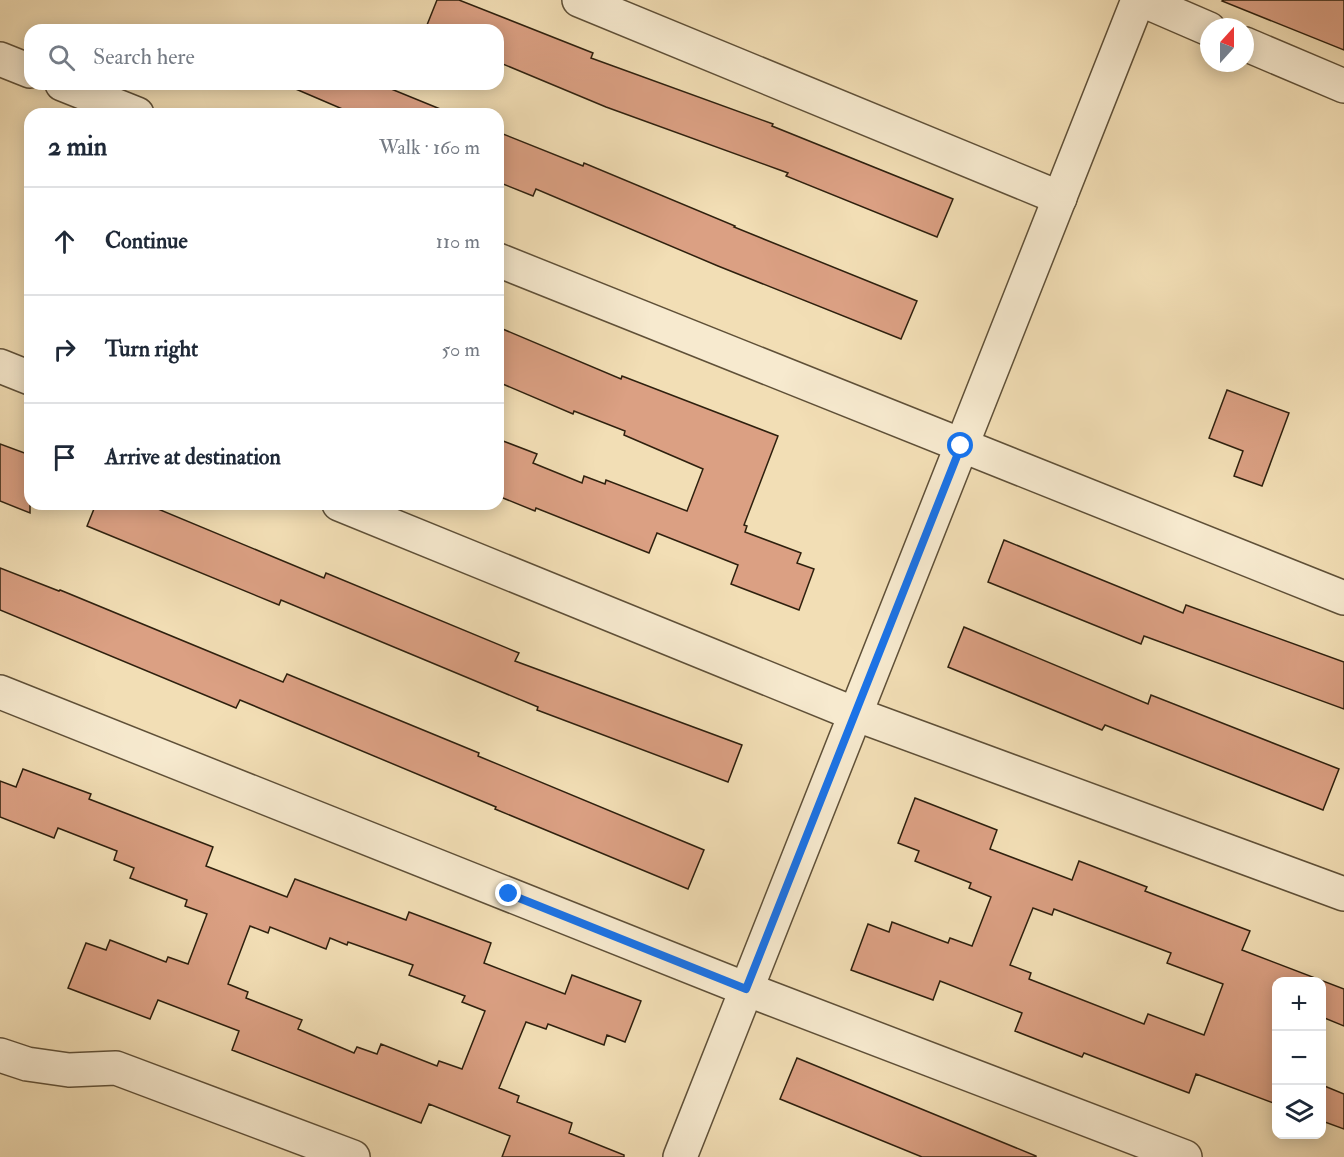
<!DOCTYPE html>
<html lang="en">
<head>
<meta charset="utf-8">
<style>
  :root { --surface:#fff; --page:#f6f6f7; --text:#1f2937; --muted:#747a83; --line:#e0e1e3 }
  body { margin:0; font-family:"IM FELL Double Pica",serif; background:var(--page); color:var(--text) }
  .controls { position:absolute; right:18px; bottom:18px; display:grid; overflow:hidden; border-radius:12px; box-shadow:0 3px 15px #0003 }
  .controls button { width:54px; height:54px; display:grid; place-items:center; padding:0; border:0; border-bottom:2px solid var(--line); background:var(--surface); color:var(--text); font:30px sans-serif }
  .compass { position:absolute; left:1200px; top:18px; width:54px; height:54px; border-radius:50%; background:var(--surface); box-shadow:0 3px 15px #0003; rotate:21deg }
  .stop { position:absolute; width:18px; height:18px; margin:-14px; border:4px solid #1a73e8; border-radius:50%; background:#fff }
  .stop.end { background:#1a73e8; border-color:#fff; box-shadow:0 2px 6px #0008 }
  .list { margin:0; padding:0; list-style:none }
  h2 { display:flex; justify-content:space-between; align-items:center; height:78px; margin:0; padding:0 24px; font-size:26px }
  h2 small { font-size:20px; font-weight:400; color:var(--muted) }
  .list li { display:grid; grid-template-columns:39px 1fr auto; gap:18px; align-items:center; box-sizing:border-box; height:108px; padding:0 24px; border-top:2px solid var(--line) }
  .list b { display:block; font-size:22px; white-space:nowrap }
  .list em { font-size:20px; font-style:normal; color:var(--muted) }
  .icon { flex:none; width:33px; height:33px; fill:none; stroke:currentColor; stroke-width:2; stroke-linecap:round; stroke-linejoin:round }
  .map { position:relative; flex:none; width:1344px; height:1157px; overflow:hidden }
  .search { position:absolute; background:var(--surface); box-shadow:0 3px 15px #0003; left:24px; top:24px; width:480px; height:66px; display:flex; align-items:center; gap:15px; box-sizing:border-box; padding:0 21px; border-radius:18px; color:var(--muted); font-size:22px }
  .panel { position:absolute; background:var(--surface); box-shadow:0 3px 15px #0003; left:24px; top:108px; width:480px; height:402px; border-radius:18px }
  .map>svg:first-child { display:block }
  .building { fill:#dba083; stroke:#2e200e; stroke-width:1.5; fill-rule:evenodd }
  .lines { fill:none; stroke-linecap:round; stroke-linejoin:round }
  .minor-casing { stroke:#5f5038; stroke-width:36 }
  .minor { stroke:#f7eacf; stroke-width:33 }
  .route { stroke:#1a73e8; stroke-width:8 }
</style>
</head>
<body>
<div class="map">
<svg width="1344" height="1157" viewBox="0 0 1344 1157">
  <rect width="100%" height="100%" fill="#f2deb5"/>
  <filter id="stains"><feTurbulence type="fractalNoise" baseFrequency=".00333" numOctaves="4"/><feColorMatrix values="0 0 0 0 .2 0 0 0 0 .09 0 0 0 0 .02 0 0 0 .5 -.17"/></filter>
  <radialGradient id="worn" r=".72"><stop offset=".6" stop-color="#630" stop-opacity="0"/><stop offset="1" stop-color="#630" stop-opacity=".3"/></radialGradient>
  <!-- building -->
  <g class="building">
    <path d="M 437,0 L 459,0 L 593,53 L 591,58 L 773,124 L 772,126 L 953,199 L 937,237 L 786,176 L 788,173 L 606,107 L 498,62 L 498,30 L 425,30 Z"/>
    <path d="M 1223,0 L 1344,0 L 1344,50 L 1222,1 Z"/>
    <path d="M 284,84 L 379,84 L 450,113 L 354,114 Z"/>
    <path d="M 498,132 L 583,166 L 584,163 L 735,226 L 734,227 L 917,301 L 901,339 L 718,266 L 536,189 L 533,196 L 498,182 Z"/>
    <path d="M 498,327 L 621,379 L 622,376 L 778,436 L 744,525 L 747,526 L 745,532 L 801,553 L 797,563 L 814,569 L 799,610 L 731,584 L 738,565 L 657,533 L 649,553 L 536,508 L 535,511 L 498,496 L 498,439 L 537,454 L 533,463 L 582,483 L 584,476 L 605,484 L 606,480 L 687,511 L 703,469 L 624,435 L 625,431 L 574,411 L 573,414 L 498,382 Z"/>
    <path d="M 1227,390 L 1289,413 L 1262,486 L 1234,476 L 1243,451 L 1209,438 Z"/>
    <path d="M 0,444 L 30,455 L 30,513 L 0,501 Z"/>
    <path d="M 96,504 L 146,504 L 324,578 L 326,573 L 519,653 L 515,661 L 742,745 L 728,782 L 537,710 L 538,707 L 281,600 L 279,605 L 87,526 Z"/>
    <path d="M 1004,540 L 1183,613 L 1186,605 L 1344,662 L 1344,709 L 1144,636 L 1141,644 L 988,582 Z"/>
    <path d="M 0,568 L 59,591 L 60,590 L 283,682 L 287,674 L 479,753 L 478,756 L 704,850 L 688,889 L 495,809 L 496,807 L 240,700 L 236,708 L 0,610 Z"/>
    <path d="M 964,627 L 1148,704 L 1151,695 L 1339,769 L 1323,810 L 1105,725 L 1102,730 L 948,667 Z"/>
    <path d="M 23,769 L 91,794 L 89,799 L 213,847 L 206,866 L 287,897 L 295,879 L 406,920 L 409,912 L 491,943 L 484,963 L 565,994 L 572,975 L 641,1001 L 625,1042 L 607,1035 L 604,1045 L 548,1024 L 546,1029 L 526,1022 L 499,1088 L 519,1096 L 517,1102 L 572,1123 L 569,1133 L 624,1155 L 624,1157 L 502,1157 L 510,1136 L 429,1104 L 421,1123 L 232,1050 L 239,1031 L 158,1000 L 150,1019 L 68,988 L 86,943 L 106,950 L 110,940 L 166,962 L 168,957 L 188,964 L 207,914 L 185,906 L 187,900 L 130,878 L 134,868 L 114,860 L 117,851 L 58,828 L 54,838 L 0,817 L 0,781 L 16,787 ZM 250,926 L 268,933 L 270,927 L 326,949 L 330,938 L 347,945 L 348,942 L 413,965 L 409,975 L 465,996 L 462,1002 L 485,1011 L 462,1069 L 439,1061 L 437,1066 L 381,1044 L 377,1054 L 357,1047 L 354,1053 L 298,1029 L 302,1020 L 246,998 L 248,992 L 228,984 Z"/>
    <path d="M 915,798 L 997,830 L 990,849 L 1072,880 L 1079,861 L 1147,887 L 1145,891 L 1250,931 L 1242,950 L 1344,989 L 1344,1026 L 1322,1017 L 1322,981 L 1276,981 L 1276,1104 L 1196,1074 L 1189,1093 L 1084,1053 L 1082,1057 L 1015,1031 L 1022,1013 L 940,981 L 933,1000 L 851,970 L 868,924 L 889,932 L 892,922 L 948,943 L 950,938 L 972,946 L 991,897 L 969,888 L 971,883 L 915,861 L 919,851 L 898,843 ZM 1033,908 L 1052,915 L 1054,909 L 1171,953 L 1167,963 L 1223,984 L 1204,1035 L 1148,1014 L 1144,1024 L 1029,979 L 1031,973 L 1010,965 Z"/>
    <path d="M 797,1058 L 1036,1156 L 1036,1157 L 922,1157 L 780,1099 Z"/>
    <path d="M 1322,1085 L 1344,1094 L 1344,1129 L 1322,1121 Z"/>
  </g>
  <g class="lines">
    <!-- minor casing -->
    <g class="minor-casing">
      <g id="minor">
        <path d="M 579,0 L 1060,198"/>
        <path d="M 1142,0 L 1209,29"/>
        <path d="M 1245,44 L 1344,86"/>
        <path d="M 0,59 L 30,71"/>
        <path d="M 62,84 L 137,114"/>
        <path d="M 498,260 L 1344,598"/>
        <path d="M 0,366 L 30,378"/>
        <path d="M 339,504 L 855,714 L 1344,894"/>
        <path d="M 0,692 L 746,989 L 1185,1157"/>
        <path d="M 0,1055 L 27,1064 L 69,1070 L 116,1068 L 353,1157"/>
        <path d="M 680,1157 L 1138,0"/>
      </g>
    </g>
    <!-- minor -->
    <use href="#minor" class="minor"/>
  </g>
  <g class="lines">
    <!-- route -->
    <path class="route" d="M 509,894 L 746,989 L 961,446"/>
  </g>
  <rect width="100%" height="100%" filter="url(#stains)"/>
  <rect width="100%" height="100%" fill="url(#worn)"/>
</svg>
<div class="controls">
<button>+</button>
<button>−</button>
<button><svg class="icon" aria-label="layers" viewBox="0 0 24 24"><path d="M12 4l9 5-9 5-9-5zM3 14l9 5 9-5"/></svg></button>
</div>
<svg class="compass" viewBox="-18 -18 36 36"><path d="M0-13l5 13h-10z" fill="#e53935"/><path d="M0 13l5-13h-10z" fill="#747a83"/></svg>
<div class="stop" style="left:961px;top:446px"></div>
<div class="stop end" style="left:509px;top:894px"></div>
<div class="search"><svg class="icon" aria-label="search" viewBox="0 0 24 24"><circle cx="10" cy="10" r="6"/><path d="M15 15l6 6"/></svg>Search here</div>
<section class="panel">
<h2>2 min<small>Walk · 160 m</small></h2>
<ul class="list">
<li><svg class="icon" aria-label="ahead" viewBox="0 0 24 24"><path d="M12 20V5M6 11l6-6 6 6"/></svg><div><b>Continue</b></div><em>110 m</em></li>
<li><svg class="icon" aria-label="right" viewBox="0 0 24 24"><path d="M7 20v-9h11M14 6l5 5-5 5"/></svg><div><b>Turn right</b></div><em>50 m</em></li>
<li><svg class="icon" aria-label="arrive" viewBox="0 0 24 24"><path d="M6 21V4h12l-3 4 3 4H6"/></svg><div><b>Arrive at destination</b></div></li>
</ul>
</section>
</div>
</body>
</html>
